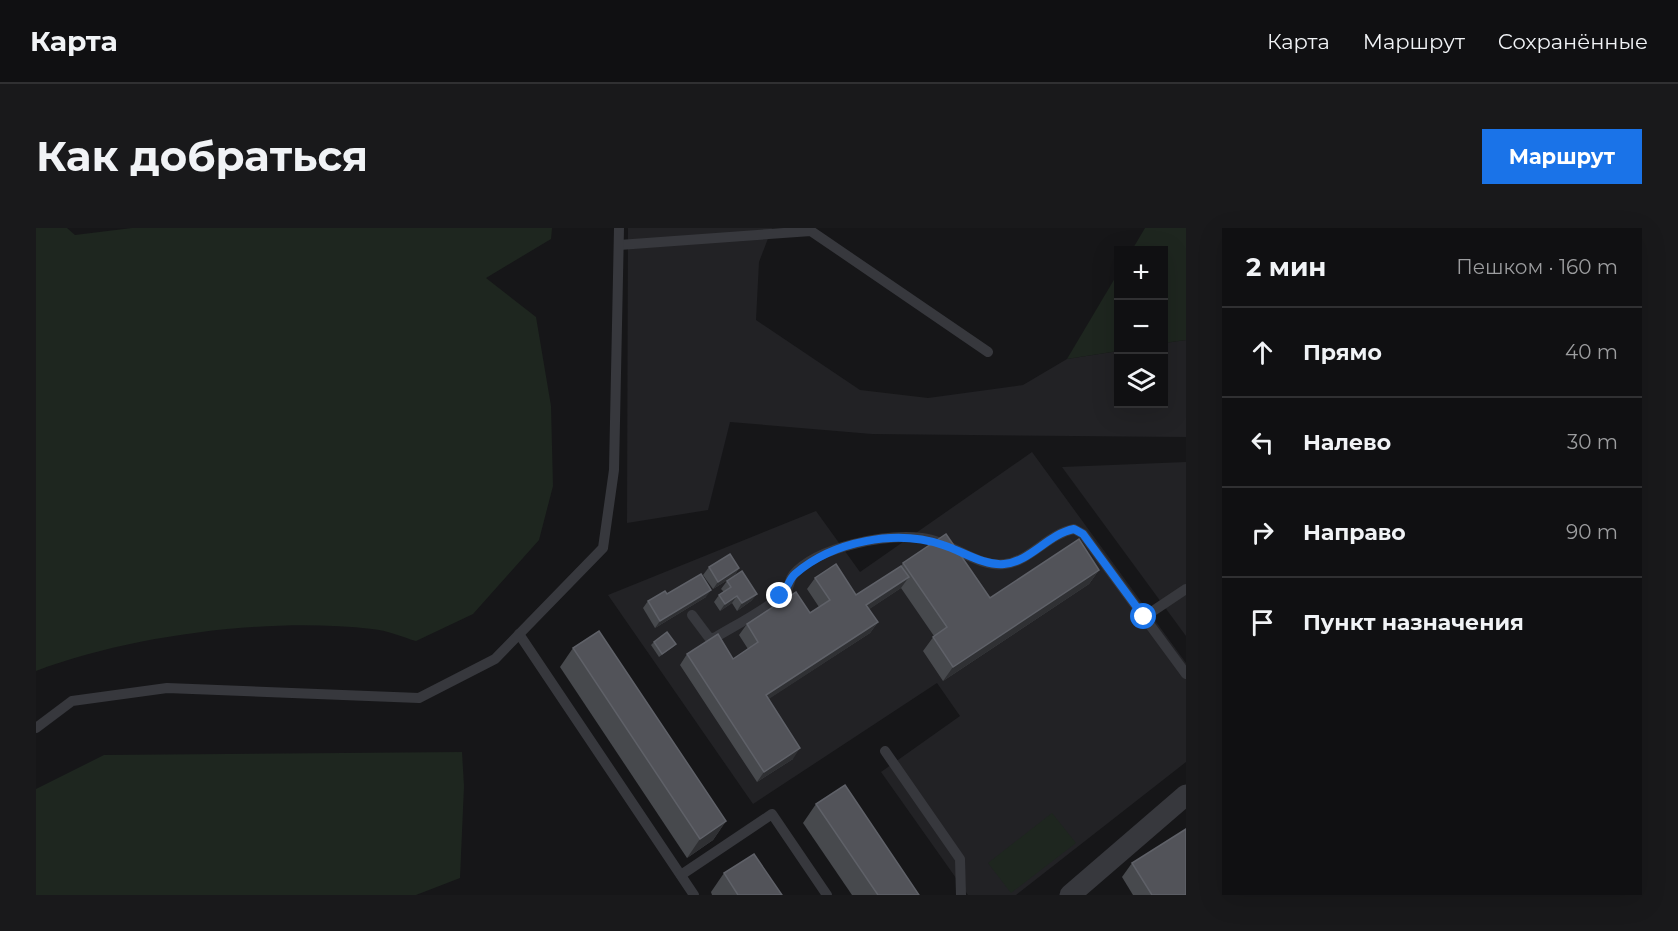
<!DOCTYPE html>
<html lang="ru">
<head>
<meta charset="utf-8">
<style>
  :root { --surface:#101012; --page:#19191b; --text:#f1f3f6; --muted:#9c9d9f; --line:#303032; --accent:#1a73e8 }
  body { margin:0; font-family:Montserrat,sans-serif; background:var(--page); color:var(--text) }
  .controls { position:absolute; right:18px; top:18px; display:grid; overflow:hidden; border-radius:0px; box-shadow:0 6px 24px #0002 }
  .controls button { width:54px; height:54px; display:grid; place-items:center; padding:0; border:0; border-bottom:2px solid var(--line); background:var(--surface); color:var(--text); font:30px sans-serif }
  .stop { position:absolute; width:18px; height:18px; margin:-14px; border:4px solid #1a73e8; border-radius:50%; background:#fff }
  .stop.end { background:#1a73e8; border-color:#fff; box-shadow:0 2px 6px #0008 }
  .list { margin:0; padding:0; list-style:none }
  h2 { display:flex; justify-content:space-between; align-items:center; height:78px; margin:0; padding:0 24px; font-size:26px }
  h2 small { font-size:20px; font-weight:400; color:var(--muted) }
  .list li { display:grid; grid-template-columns:39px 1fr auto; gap:18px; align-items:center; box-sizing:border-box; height:90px; padding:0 24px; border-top:2px solid var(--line) }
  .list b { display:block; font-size:22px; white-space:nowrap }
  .list em { font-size:20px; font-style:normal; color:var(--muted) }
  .icon { flex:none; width:33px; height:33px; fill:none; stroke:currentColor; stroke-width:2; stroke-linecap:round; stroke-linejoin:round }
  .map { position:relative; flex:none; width:1150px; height:667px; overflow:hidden; border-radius:0px }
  header { display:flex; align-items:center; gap:36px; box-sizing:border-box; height:84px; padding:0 30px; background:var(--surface); border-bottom:2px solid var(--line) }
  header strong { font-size:28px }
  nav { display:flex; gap:33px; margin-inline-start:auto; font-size:21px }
  .intro { display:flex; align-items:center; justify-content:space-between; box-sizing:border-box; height:144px; padding:0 36px }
  h1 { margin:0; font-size:42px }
  .button { padding:15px 27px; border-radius:0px; background:var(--accent); color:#fff; font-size:21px; font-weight:700 }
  main { display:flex; gap:36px; padding:0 36px }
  aside { flex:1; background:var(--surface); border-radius:0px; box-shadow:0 6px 24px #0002 }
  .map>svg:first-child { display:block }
  .built { fill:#222225 }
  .green { fill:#1e261f }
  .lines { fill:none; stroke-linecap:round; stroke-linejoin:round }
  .service { stroke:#37383d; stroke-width:10 }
  .minor { stroke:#37383d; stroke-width:21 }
  .wall { fill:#47494d }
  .shaded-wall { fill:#2f3033 }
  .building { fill:#525359; stroke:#5f6168; stroke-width:1.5 }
  .route { stroke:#1a73e8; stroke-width:8 }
</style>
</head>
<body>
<header>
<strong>Карта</strong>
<nav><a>Карта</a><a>Маршрут</a><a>Сохранённые</a></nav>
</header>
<div class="intro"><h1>Как добраться</h1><a class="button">Маршрут</a></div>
<main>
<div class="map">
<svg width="1150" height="667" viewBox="0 0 1150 667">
  <rect width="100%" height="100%" fill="#161618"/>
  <!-- built -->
  <g class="built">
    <path d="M 592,0 L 736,0 L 723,34 L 720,92 L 824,162 L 892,170 L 987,157 L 1031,131 L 1082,123 L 1082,176 L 1128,176 L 1128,115 L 1150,112 L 1150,209 L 836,206 L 694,194 L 672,282 L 591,295 Z"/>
    <path d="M 996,224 L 1150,435 L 1150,534 L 980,667 L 932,667 L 845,544 L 924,488 L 901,455 L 717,576 L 572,367 L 780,283 L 824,344 Z"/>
    <path d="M 1150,234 L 1150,408 L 1026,239 Z"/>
  </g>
  <!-- green -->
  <g class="green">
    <path d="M 0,0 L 31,0 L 39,7 L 96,0 L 516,0 L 515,11 L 450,50 L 500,89 L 515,178 L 517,258 L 503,312 L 437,386 L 380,413 C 366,409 351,402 336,401 C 234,389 96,407 0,443 Z"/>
    <path d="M 1109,0 L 1150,0 L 1150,112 L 1128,115 L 1128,22 L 1096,22 Z"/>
    <path d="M 1082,45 L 1082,123 L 1031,131 Z"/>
    <path d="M 426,524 L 428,558 L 424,650 L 380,667 L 0,667 L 0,561 L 68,527 Z"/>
    <path d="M 1016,585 L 1040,615 L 975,665 L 952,635 Z"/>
  </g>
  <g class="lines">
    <!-- service -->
    <g class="service">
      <path d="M 583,17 L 775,3 L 952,124"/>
      <path d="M 656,387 L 674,411 L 680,409 C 698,398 737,378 749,364 C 754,359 753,352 757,347 C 782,318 850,306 886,310 C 914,313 941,340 969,336 C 994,333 1012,306 1038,301 L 1047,306 L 1150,446"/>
      <path d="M 1108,389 L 1150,361"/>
      <path d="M 483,406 L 658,667"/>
      <path d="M 0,500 L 36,473 L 131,460 L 383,470 L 459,431 L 567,320 L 578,242 L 583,0"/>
      <path d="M 849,523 L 924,631 L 925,667"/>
      <path d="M 645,647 L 736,586 L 791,667"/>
    </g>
    <!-- minor -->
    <path class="minor" d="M 1034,667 L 1150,567"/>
  </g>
  <!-- wall -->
  <g class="wall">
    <path d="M 867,335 L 954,370 L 1063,342 L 1053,356 L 907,453 L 887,423 L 898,408 L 865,360 L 833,381 L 842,394 L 834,405 L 732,471 L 757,531 L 721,554 L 644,437 L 651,426 L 697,431 L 712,421 L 703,407 L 711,396 L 774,385 L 783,379 L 771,361 L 779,350 L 820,367 L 865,338 Z"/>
    <path d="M 673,339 L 703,340 L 698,348 L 677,361 L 667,347 Z"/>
    <path d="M 691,353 L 721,366 L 715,373 L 701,383 L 696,375 L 684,383 L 678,374 L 683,367 L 688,364 L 685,361 Z"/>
    <path d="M 631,366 L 670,369 L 619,400 L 607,380 L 612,373 Z"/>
    <path d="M 618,414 L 640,416 L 637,419 L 623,429 L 615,417 Z"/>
    <path d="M 537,420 L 690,593 L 677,612 L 651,630 L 524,439 Z"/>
    <path d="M 780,576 L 883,667 L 816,667 L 767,595 Z"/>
    <path d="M 1096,635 L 1150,667 L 1097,667 L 1086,649 Z"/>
    <path d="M 688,645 L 746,667 L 676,667 L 675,664 Z"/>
  </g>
  <!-- shaded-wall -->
  <g class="shaded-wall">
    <path d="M 703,340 L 698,348 L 677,361 L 682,354 Z"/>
    <path d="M 1063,342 L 1053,356 L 907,453 L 917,439 Z"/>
    <path d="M 873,349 L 865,360 L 823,388 L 830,377 Z"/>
    <path d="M 675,362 L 670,369 L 619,400 L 624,393 Z"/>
    <path d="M 721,366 L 715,373 L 701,383 L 706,375 Z"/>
    <path d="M 701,368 L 696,375 L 684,383 L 689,376 Z"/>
    <path d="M 842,394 L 834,405 L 722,478 L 730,467 Z"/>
    <path d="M 764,520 L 757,531 L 721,554 L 728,544 Z"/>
    <path d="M 690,593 L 677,612 L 651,630 L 664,611 Z"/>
  </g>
  <!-- building -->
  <g class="building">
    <path d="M 910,306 L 954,370 L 1043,311 L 1063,342 L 917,439 L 897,409 L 911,399 L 867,335 Z"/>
    <path d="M 694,326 L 703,340 L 682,354 L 673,339 Z"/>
    <path d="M 800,336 L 820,367 L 865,338 L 873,349 L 830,377 L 842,394 L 730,467 L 764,520 L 728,544 L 651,426 L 682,406 L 697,431 L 722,414 L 711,396 L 760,364 L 774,385 L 794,372 L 779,350 Z"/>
    <path d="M 706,343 L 721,366 L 706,375 L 701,368 L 689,376 L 683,367 L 695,359 L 691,353 Z"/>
    <path d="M 665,346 L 675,362 L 624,393 L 612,373 L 629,363 L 631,366 Z"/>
    <path d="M 563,403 L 690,593 L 664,611 L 537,420 Z"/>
    <path d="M 631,404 L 640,416 L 626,426 L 618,414 Z"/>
    <path d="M 809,557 L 883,667 L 842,667 L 780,576 Z"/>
    <path d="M 1150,601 L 1150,667 L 1116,667 L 1096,635 Z"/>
    <path d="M 718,626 L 746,667 L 702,667 L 688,645 Z"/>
  </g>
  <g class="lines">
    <!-- route -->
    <path class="route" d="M 744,368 C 752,362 752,352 759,346 C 797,313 860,301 907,317 C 926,323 948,338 968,336 C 994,334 1012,306 1038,301 L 1047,306 L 1108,389"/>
  </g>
</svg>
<div class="controls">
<button>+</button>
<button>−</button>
<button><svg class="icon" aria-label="layers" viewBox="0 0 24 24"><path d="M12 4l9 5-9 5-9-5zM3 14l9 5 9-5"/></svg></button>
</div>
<div class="stop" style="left:1108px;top:389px"></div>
<div class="stop end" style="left:744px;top:368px"></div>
</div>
<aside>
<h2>2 мин<small>Пешком · 160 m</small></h2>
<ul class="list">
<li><svg class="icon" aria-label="ahead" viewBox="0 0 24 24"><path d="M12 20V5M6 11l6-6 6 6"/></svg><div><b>Прямо</b></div><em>40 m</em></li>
<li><svg class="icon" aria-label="left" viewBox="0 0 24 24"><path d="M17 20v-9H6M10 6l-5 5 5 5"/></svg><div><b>Налево</b></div><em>30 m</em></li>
<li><svg class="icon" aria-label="right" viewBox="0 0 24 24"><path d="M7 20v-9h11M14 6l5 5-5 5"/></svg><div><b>Направо</b></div><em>90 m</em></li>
<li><svg class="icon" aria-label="arrive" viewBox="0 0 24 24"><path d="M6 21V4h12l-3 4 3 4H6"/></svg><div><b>Пункт назначения</b></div></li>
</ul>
</aside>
</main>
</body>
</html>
